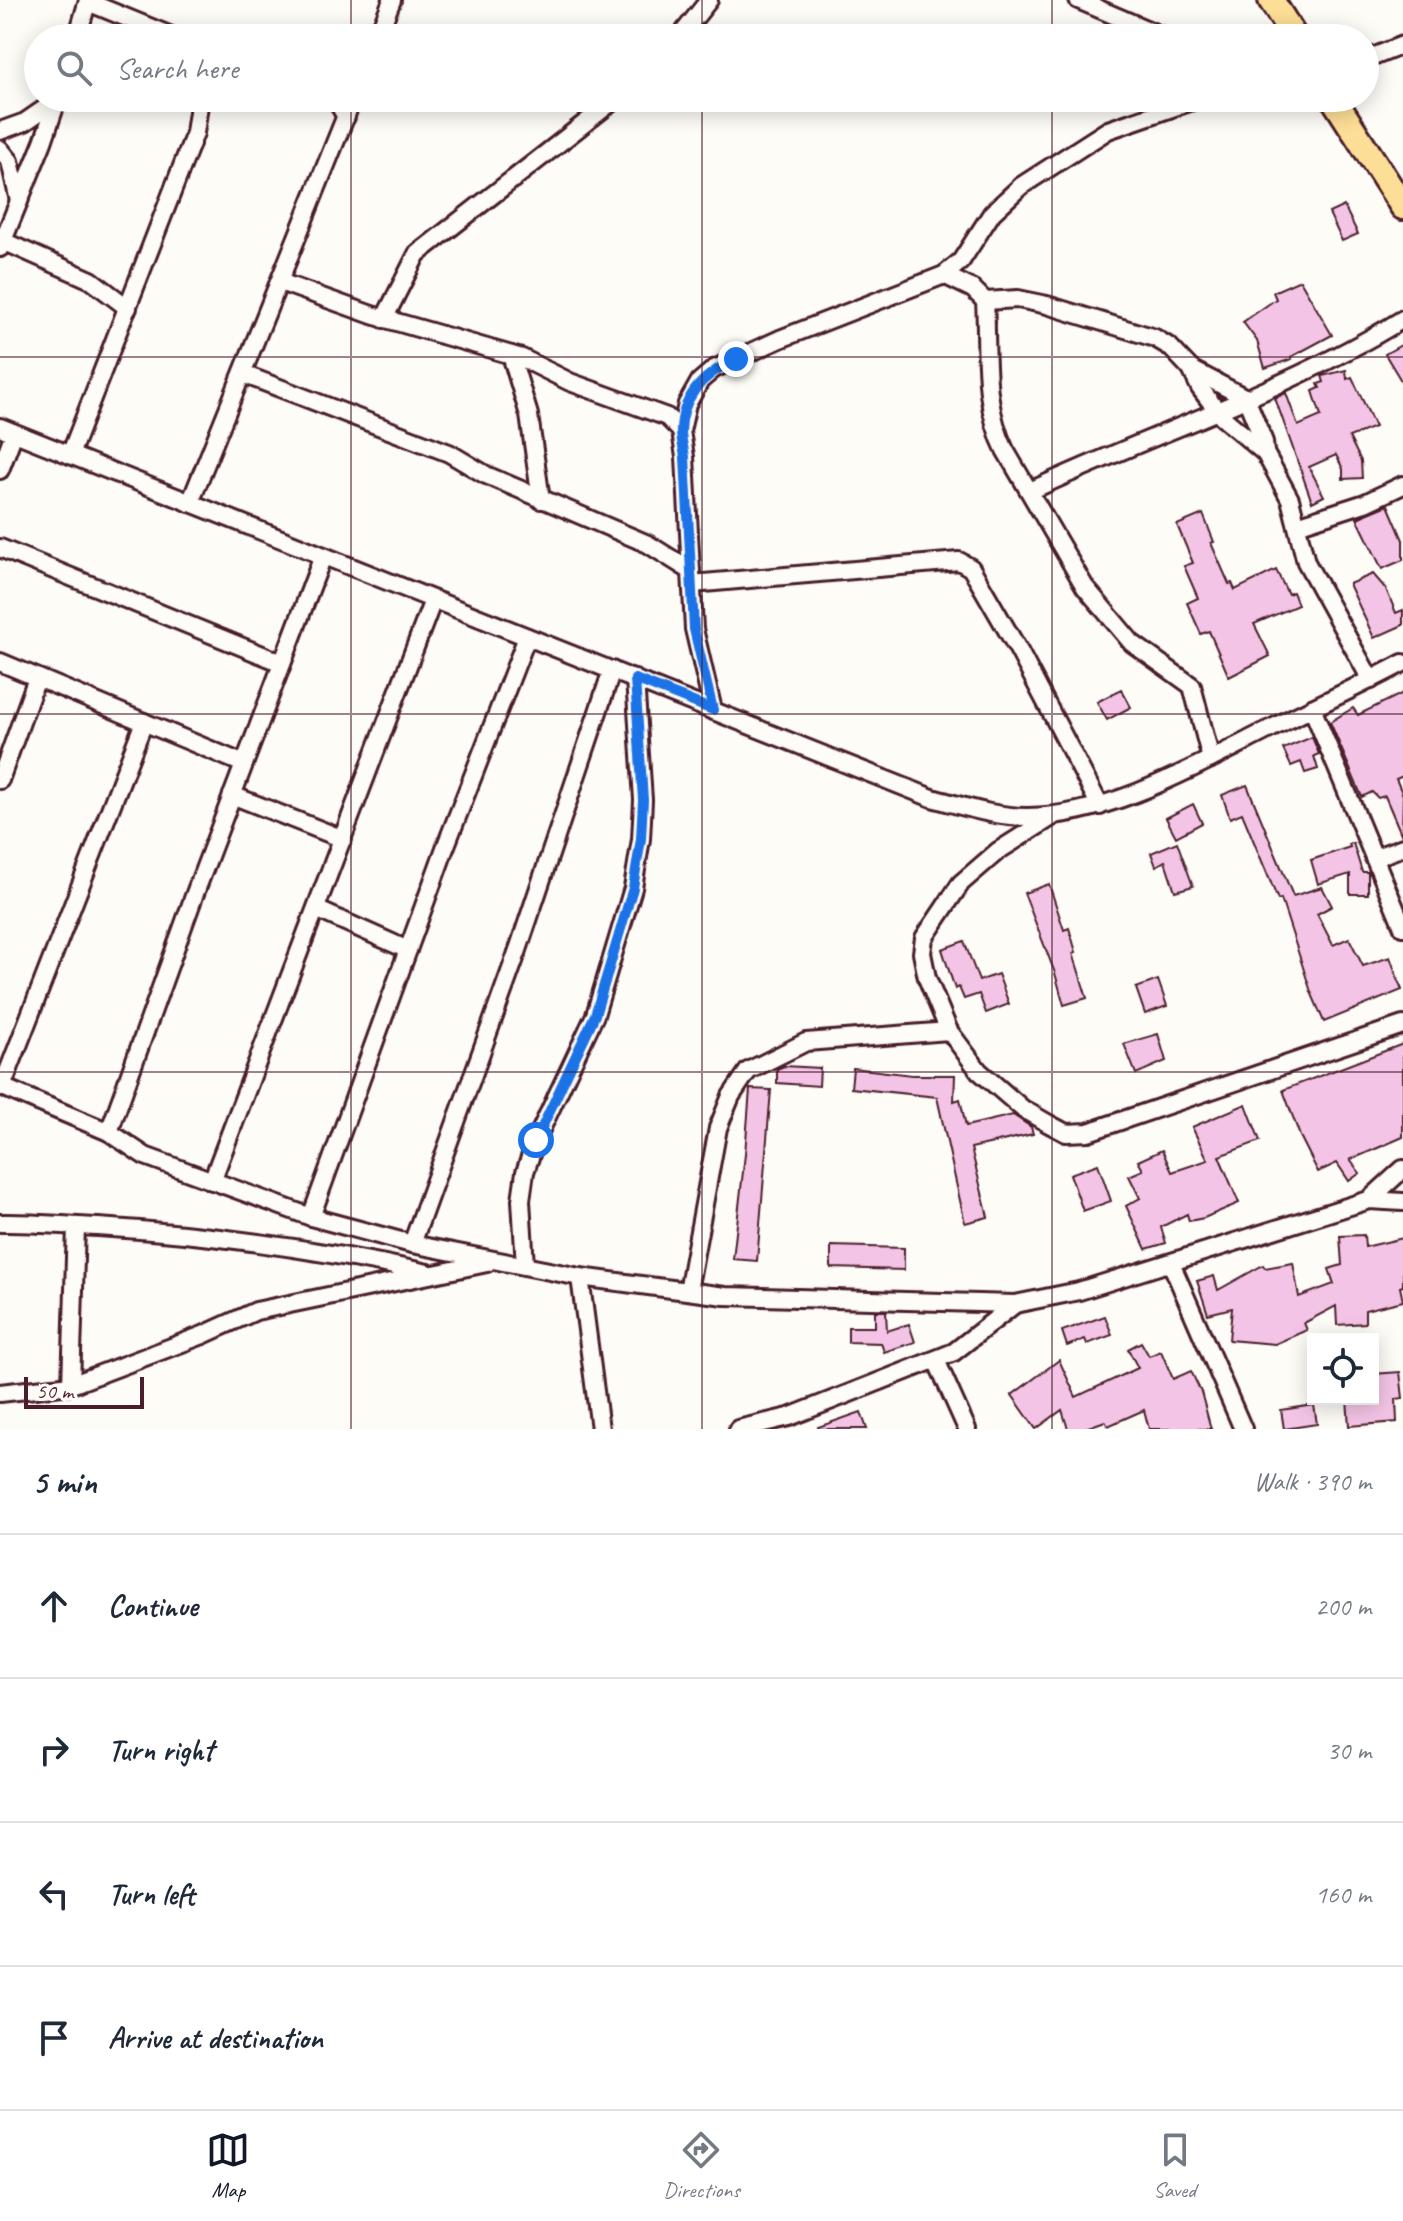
<!DOCTYPE html>
<html lang="en">
<head>
<meta charset="utf-8">
<style>
  :root { --surface:#fff; --page:#f2f2f3; --text:#1f2937; --muted:#747a83; --line:#e0e1e3; --accent:#111827 }
  body { margin:0; font-family:Caveat,sans-serif; background:var(--page); color:var(--text) }
  .controls { position:absolute; right:24px; bottom:24px; display:grid; overflow:hidden; border-radius:0px; box-shadow:0 4px 20px #0003 }
  .controls button { width:72px; height:72px; display:grid; place-items:center; padding:0; border:0; border-bottom:2px solid var(--line); background:var(--surface); color:var(--text); font:40px sans-serif }
  .scale { position:absolute; left:24px; bottom:20px; width:120px; box-sizing:border-box; padding-left:8px; border:4px solid #4a1f2b; border-top:0; font-size:22px; line-height:28px; white-space:nowrap; color:#4a1f2b; -webkit-text-stroke:6px #fdfcf7; paint-order:stroke }
  .stop { position:absolute; width:24px; height:24px; margin:-18px; border:6px solid #1a73e8; border-radius:50%; background:#fff }
  .stop.end { background:#1a73e8; border-color:#fff; box-shadow:0 2px 8px #0008 }
  .list { margin:0; padding:0; list-style:none }
  h2 { display:flex; justify-content:space-between; align-items:center; height:104px; margin:0; padding:0 32px; font-size:34px }
  h2 small { font-size:26px; font-weight:400; color:var(--muted) }
  .list li { display:grid; grid-template-columns:52px 1fr auto; gap:24px; align-items:center; box-sizing:border-box; height:144px; padding:0 32px; border-top:2px solid var(--line) }
  .list b { display:block; font-size:30px; white-space:nowrap }
  .list em { font-size:26px; font-style:normal; color:var(--muted) }
  .icon { flex:none; width:44px; height:44px; fill:none; stroke:currentColor; stroke-width:2; stroke-linecap:round; stroke-linejoin:round }
  .map { position:relative; flex:none; width:1403px; height:1429px; overflow:hidden }
  .search { position:absolute; background:var(--surface); box-shadow:0 4px 20px #0003; left:24px; right:24px; top:24px; height:88px; display:flex; align-items:center; gap:20px; box-sizing:border-box; padding:0 28px; border-radius:44px; color:var(--muted); font-size:30px }
  .sheet { height:680px; background:var(--surface) }
  nav { display:flex; justify-content:space-around; align-items:center; box-sizing:border-box; height:112px; border-top:2px solid var(--line); background:var(--surface); font-size:22px; color:var(--muted) }
  nav a { display:grid; justify-items:center; gap:4px }
  nav .on { color:var(--accent) }
  .map>svg:first-child { display:block }
  .building { fill:#f4c4e6; stroke:#4a1f2b; stroke-width:2 }
  .lines { fill:none; stroke-linecap:round; stroke-linejoin:round }
  .street-casing { stroke:#4a1f2b; stroke-width:22 }
  .primary-casing { stroke:#4a1f2b; stroke-width:30 }
  .street { stroke:#fdfcf7; stroke-width:16 }
  .primary { stroke:#fdde96; stroke-width:24 }
  .route { stroke:#1a73e8; stroke-width:10 }
  .grid { fill:none; stroke:#4a1f2b; stroke-width:2; stroke-opacity:0.55 }
</style>
</head>
<body>
<div class="map">
<svg width="1403" height="1429" viewBox="0 0 1403 1429">
  <rect width="100%" height="100%" fill="#fdfcf7"/>
  <filter id="ink" filterUnits="userSpaceOnUse"><feTurbulence type="fractalNoise" baseFrequency=".0125" numOctaves="2"/><feDisplacementMap in="SourceGraphic" scale="16" xChannelSelector="R" yChannelSelector="G"/><feConvolveMatrix kernelMatrix="1 2 1 2 8 2 1 2 1" color-interpolation-filters="sRGB"/></filter>
  <g filter="url(#ink)">
    <!-- building -->
    <g class="building">
      <path d="M 1344,206 L 1358,234 L 1342,241 L 1329,213 Z"/>
      <path d="M 1300,280 L 1332,335 L 1291,357 L 1292,359 L 1265,368 L 1257,341 L 1243,322 L 1276,299 L 1273,292 Z"/>
      <path d="M 1403,344 L 1403,384 L 1385,354 Z"/>
      <path d="M 1346,370 L 1347,379 L 1352,377 L 1375,427 L 1349,437 L 1361,461 L 1362,478 L 1343,479 L 1343,469 L 1336,455 L 1309,467 L 1324,496 L 1312,502 L 1275,398 L 1286,393 L 1298,426 L 1321,416 L 1313,391 L 1320,388 L 1318,384 L 1324,382 L 1322,376 Z"/>
      <path d="M 1388,505 L 1403,540 L 1403,560 L 1382,569 L 1357,518 Z"/>
      <path d="M 1203,514 L 1214,542 L 1211,543 L 1229,584 L 1232,583 L 1235,590 L 1276,570 L 1288,594 L 1293,592 L 1298,605 L 1254,624 L 1270,656 L 1229,677 L 1209,631 L 1201,634 L 1187,603 L 1198,598 L 1184,566 L 1193,563 L 1177,525 Z"/>
      <path d="M 1373,574 L 1386,589 L 1396,613 L 1403,610 L 1403,625 L 1374,638 L 1349,584 Z"/>
      <path d="M 1121,689 L 1131,707 L 1107,720 L 1097,702 Z"/>
      <path d="M 1403,693 L 1403,776 L 1396,779 L 1403,795 L 1402,836 L 1385,796 L 1378,798 L 1372,792 L 1362,797 L 1330,722 L 1353,708 L 1358,715 Z"/>
      <path d="M 1312,737 L 1319,754 L 1314,756 L 1318,769 L 1305,773 L 1301,762 L 1291,766 L 1283,749 Z"/>
      <path d="M 1247,785 L 1293,896 L 1322,887 L 1332,906 L 1317,914 L 1333,945 L 1349,938 L 1363,966 L 1390,957 L 1402,990 L 1324,1022 L 1311,992 L 1281,899 L 1278,900 L 1242,813 L 1230,818 L 1222,795 Z"/>
      <path d="M 1193,804 L 1202,823 L 1176,837 L 1166,818 Z"/>
      <path d="M 1177,842 L 1193,886 L 1175,891 L 1165,861 L 1156,866 L 1151,853 Z"/>
      <path d="M 1353,843 L 1362,872 L 1368,872 L 1368,894 L 1350,894 L 1350,874 L 1318,884 L 1311,860 L 1350,847 L 1349,844 Z"/>
      <path d="M 1049,884 L 1064,930 L 1069,928 L 1076,952 L 1073,953 L 1087,998 L 1064,1005 L 1055,973 L 1024,893 Z"/>
      <path d="M 964,941 L 979,981 L 998,974 L 1009,1004 L 986,1013 L 979,994 L 964,999 L 959,987 L 955,989 L 942,949 Z"/>
      <path d="M 1158,980 L 1167,1006 L 1145,1014 L 1136,988 Z"/>
      <path d="M 1158,1034 L 1166,1061 L 1136,1074 L 1124,1044 Z"/>
      <path d="M 1403,1044 L 1403,1137 L 1350,1160 L 1360,1173 L 1349,1181 L 1337,1163 L 1318,1172 L 1300,1136 L 1283,1090 Z"/>
      <path d="M 784,1066 L 820,1068 L 819,1086 L 777,1083 L 777,1069 Z"/>
      <path d="M 853,1068 L 912,1075 L 955,1075 L 954,1101 L 960,1099 L 966,1126 L 1013,1115 L 1031,1127 L 1033,1134 L 971,1148 L 988,1217 L 965,1223 L 937,1097 L 851,1088 Z"/>
      <path d="M 750,1089 L 771,1090 L 757,1261 L 733,1259 L 745,1154 Z"/>
      <path d="M 1246,1104 L 1260,1141 L 1219,1156 L 1239,1203 L 1204,1218 L 1189,1221 L 1187,1214 L 1161,1227 L 1166,1243 L 1146,1249 L 1126,1206 L 1140,1198 L 1129,1176 L 1143,1170 L 1138,1161 L 1162,1150 L 1172,1172 L 1208,1160 L 1192,1127 Z"/>
      <path d="M 1098,1164 L 1111,1201 L 1083,1211 L 1070,1174 Z"/>
      <path d="M 1364,1235 L 1365,1247 L 1403,1238 L 1403,1286 L 1400,1287 L 1403,1301 L 1365,1310 L 1365,1323 L 1337,1325 L 1336,1306 L 1304,1323 L 1307,1330 L 1275,1344 L 1229,1340 L 1232,1308 L 1208,1314 L 1197,1281 L 1214,1276 L 1218,1290 L 1263,1265 L 1265,1268 L 1293,1263 L 1299,1297 L 1334,1284 L 1329,1269 L 1342,1265 L 1340,1236 Z"/>
      <path d="M 831,1246 L 904,1248 L 904,1270 L 831,1268 Z"/>
      <path d="M 875,1311 L 886,1311 L 887,1331 L 909,1324 L 915,1342 L 884,1352 L 881,1343 L 848,1342 L 848,1327 L 875,1327 Z"/>
      <path d="M 1105,1316 L 1112,1335 L 1087,1344 L 1085,1339 L 1067,1346 L 1062,1331 Z"/>
      <path d="M 1141,1342 L 1149,1356 L 1161,1351 L 1173,1379 L 1191,1371 L 1201,1392 L 1211,1429 L 1149,1429 L 1144,1410 L 1108,1426 L 1105,1421 L 1083,1429 L 1068,1429 L 1062,1410 L 1036,1429 L 1012,1395 L 1059,1360 L 1076,1397 L 1138,1368 L 1128,1349 Z"/>
      <path d="M 1400,1372 L 1403,1398 L 1396,1399 L 1397,1422 L 1349,1426 L 1347,1399 L 1373,1399 L 1373,1374 Z"/>
      <path d="M 1314,1405 L 1317,1424 L 1284,1429 L 1281,1410 Z"/>
      <path d="M 861,1412 L 867,1429 L 819,1429 L 818,1427 Z"/>
    </g>
    <g class="lines">
      <!-- street casing -->
      <g class="street-casing">
        <g id="street">
          <path d="M 1078,0 L 1167,38"/>
          <path d="M 88,2 L 176,38"/>
          <path d="M 77,38 L 88,0"/>
          <path d="M 377,38 L 392,0"/>
          <path d="M 679,38 L 709,0"/>
          <path d="M 1365,60 L 1403,45"/>
          <path d="M 335,98 L 346,117"/>
          <path d="M 0,131 L 25,122 L 57,100"/>
          <path d="M 0,149 L 10,161 L 19,201"/>
          <path d="M 3,241 L 91,280 L 128,308"/>
          <path d="M 0,248 L 43,142 L 58,98"/>
          <path d="M 944,275 L 973,289 L 985,301 C 988,352 982,403 1005,450 L 1085,587 L 1132,643 L 1192,686 L 1211,759"/>
          <path d="M 280,282 L 372,315 L 522,358 L 570,382 L 667,417 L 681,431"/>
          <path d="M 985,301 L 1018,299 L 1047,305 L 1155,338 L 1170,347 L 1191,369 L 1246,398 L 1264,442 L 1265,453"/>
          <path d="M 384,319 L 417,254 L 617,98"/>
          <path d="M 511,355 L 529,415 L 541,500"/>
          <path d="M 1191,369 L 1200,388 L 1222,417 L 1265,453 L 1290,499 L 1306,562 L 1371,680"/>
          <path d="M 243,374 L 449,453 L 486,475 L 648,544 L 691,571"/>
          <path d="M 0,427 L 932,798 C 963,806 994,817 1027,817 C 1111,816 1198,765 1272,728 C 1315,706 1360,686 1403,663"/>
          <path d="M 70,455 L 195,133 L 200,98"/>
          <path d="M 0,470 L 14,433"/>
          <path d="M 1030,491 C 1154,433 1286,391 1403,319"/>
          <path d="M 190,503 L 353,98"/>
          <path d="M 1297,525 L 1365,503 L 1403,485"/>
          <path d="M 0,548 L 282,663"/>
          <path d="M 692,584 L 959,561 L 971,568 L 1019,651 L 1100,806"/>
          <path d="M 0,662 L 244,764"/>
          <path d="M 1312,708 L 1403,927"/>
          <path d="M 713,710 L 694,629 L 685,457 L 681,431 L 687,404 L 700,381 L 714,369 L 780,339 L 944,275 L 961,261 L 992,213 L 1021,186 L 1108,130 L 1201,98"/>
          <path d="M 0,780 L 37,678"/>
          <path d="M 232,795 L 343,839"/>
          <path d="M 1052,817 L 998,851 L 961,883 L 924,938 L 922,953 L 927,978 L 949,1031 L 979,1071 L 1023,1109 L 1049,1124 L 1066,1133 L 1088,1132 L 1403,1025"/>
          <path d="M 1374,858 L 1403,847"/>
          <path d="M 316,909 L 408,950"/>
          <path d="M 0,1086 L 109,1132 L 145,1156 L 311,1217 L 412,1244 L 580,1277 L 725,1296 L 1015,1304 L 1079,1291 L 1369,1200 L 1403,1202"/>
          <path d="M 2,1087 L 144,722"/>
          <path d="M 109,1132 L 194,896 L 323,556"/>
          <path d="M 212,1181 L 433,600"/>
          <path d="M 1369,1200 L 1403,1169"/>
          <path d="M 311,1217 L 445,848 L 527,637"/>
          <path d="M 0,1223 C 33,1222 66,1226 98,1227 C 210,1234 319,1249 428,1273"/>
          <path d="M 412,1244 L 518,950 L 612,670"/>
          <path d="M 1171,1263 L 1243,1429"/>
          <path d="M 525,1266 L 521,1200 L 525,1172 L 536,1140 L 595,1015 L 633,888 L 641,839 L 643,800 L 635,679"/>
          <path d="M 580,1277 L 600,1429"/>
          <path d="M 688,1291 L 718,1128 L 731,1096 L 748,1071 L 806,1042 L 949,1031"/>
          <path d="M 936,1360 L 967,1429"/>
          <path d="M 71,1385 L 76,1226"/>
          <path d="M 0,1393 L 71,1385 L 203,1335 L 256,1311 L 487,1263"/>
          <path d="M 738,1429 L 789,1417 L 954,1352 L 1015,1304"/>
        </g>
      </g>
      <!-- primary casing -->
      <g class="primary-casing">
        <g id="primary">
          <path d="M 1271,0 L 1295,38"/>
          <path d="M 1333,98 L 1403,207"/>
        </g>
      </g>
      <!-- street -->
      <use href="#street" class="street"/>
      <!-- primary -->
      <use href="#primary" class="primary"/>
    </g>
  </g>
  <g class="lines" filter="url(#ink)">
    <!-- route -->
    <path class="route" d="M 536,1140 L 595,1015 L 633,888 L 641,839 L 643,800 L 635,679 L 713,710 L 694,629 L 685,457 C 684,449 681,440 681,432 C 681,395 706,373 736,359"/>
  </g>
  <!-- grid -->
  <path class="grid" d="M 351,0 L 351,38M 702,0 L 702,38M 1052,0 L 1052,38M 351,98 L 351,1429M 702,98 L 702,1429M 1052,98 L 1052,1429M 0,357 L 1403,357M 0,714 L 1403,714M 0,1072 L 1403,1072"/>
</svg>
<div class="controls">
<button><svg class="icon" aria-label="locate" viewBox="0 0 24 24"><circle cx="12" cy="12" r="6"/><path d="M12 2v4M12 18v4M2 12h4M18 12h4"/></svg></button>
</div>
<div class="scale">50 m</div>
<div class="stop" style="left:536px;top:1140px"></div>
<div class="stop end" style="left:736px;top:359px"></div>
<div class="search"><svg class="icon" aria-label="search" viewBox="0 0 24 24"><circle cx="10" cy="10" r="6"/><path d="M15 15l6 6"/></svg>Search here</div>
</div>
<section class="sheet">
<h2>5 min<small>Walk · 390 m</small></h2>
<ul class="list">
<li><svg class="icon" aria-label="ahead" viewBox="0 0 24 24"><path d="M12 20V5M6 11l6-6 6 6"/></svg><div><b>Continue</b></div><em>200 m</em></li>
<li><svg class="icon" aria-label="right" viewBox="0 0 24 24"><path d="M7 20v-9h11M14 6l5 5-5 5"/></svg><div><b>Turn right</b></div><em>30 m</em></li>
<li><svg class="icon" aria-label="left" viewBox="0 0 24 24"><path d="M17 20v-9H6M10 6l-5 5 5 5"/></svg><div><b>Turn left</b></div><em>160 m</em></li>
<li><svg class="icon" aria-label="arrive" viewBox="0 0 24 24"><path d="M6 21V4h12l-3 4 3 4H6"/></svg><div><b>Arrive at destination</b></div></li>
</ul>
</section>
<nav>
<a class="on"><svg class="icon" aria-label="map" viewBox="0 0 24 24"><path d="M3 6l6-2 6 2 6-2v14l-6 2-6-2-6 2zM9 4v14M15 6v14"/></svg>Map</a>
<a><svg class="icon" aria-label="directions" viewBox="0 0 24 24"><path d="M12 3l9 9-9 9-9-9zM9 14v-3h6M13 9l2 2-2 2"/></svg>Directions</a>
<a><svg class="icon" aria-label="saved" viewBox="0 0 24 24"><path d="M7 4h10v16l-5-4-5 4z"/></svg>Saved</a>
</nav>
</body>
</html>
